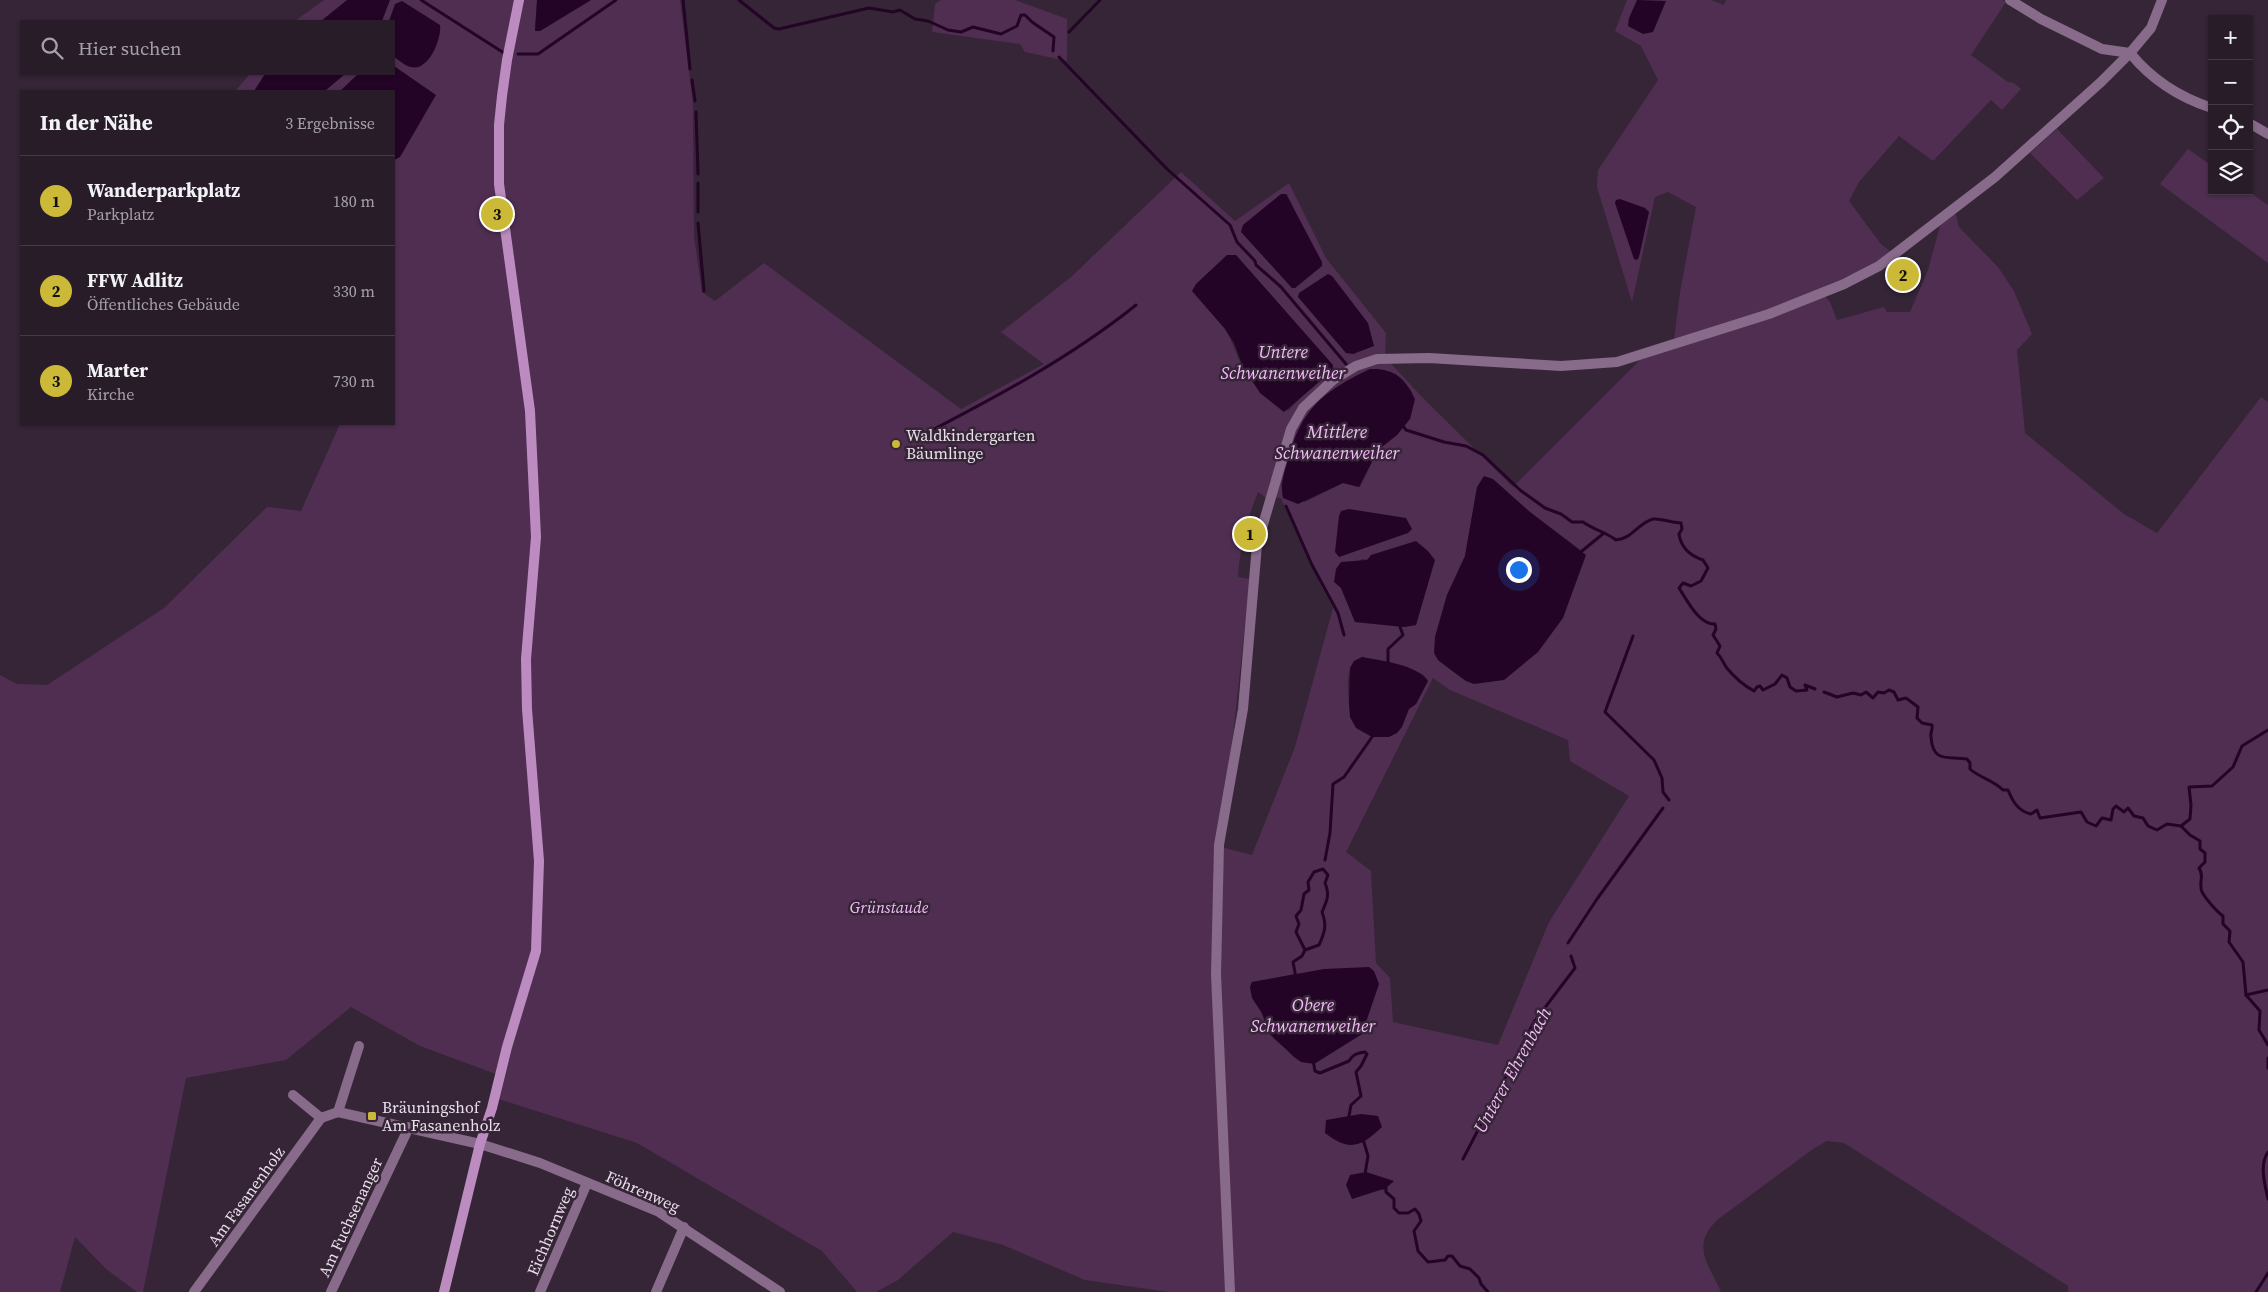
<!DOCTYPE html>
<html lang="de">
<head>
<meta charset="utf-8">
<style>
  :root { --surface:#281c28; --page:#342934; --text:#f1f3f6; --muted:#a5a1a8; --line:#443a45; --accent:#cdb938 }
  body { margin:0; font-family:"Source Serif 4",serif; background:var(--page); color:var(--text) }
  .controls { position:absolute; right:15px; top:15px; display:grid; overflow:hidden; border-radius:0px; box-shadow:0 1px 4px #0004 }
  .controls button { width:45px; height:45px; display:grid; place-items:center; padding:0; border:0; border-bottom:1px solid var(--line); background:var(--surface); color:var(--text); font:25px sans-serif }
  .you { position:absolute; left:1518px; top:569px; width:18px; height:18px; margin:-12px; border:4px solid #fff; border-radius:50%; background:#1a73e8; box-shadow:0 0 0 8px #1a73e833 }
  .badge { display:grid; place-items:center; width:32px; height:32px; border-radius:50%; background:var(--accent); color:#111; font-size:16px; font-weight:700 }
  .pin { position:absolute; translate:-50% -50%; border:2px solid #fff; box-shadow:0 1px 5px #0006 }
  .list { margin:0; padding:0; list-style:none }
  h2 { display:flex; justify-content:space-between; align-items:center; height:65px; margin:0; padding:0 20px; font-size:21px }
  h2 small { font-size:16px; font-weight:400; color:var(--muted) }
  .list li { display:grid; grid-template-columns:32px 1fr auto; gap:15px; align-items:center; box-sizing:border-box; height:90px; padding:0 20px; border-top:1px solid var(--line) }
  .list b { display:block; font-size:19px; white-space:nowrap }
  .list p { margin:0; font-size:16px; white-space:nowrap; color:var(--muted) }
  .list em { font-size:16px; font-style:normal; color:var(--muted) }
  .icon { flex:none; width:28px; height:28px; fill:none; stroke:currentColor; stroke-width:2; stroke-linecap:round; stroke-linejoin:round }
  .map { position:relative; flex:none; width:2268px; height:1292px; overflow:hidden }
  .search { position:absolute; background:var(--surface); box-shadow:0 1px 4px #0004; left:20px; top:20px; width:375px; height:55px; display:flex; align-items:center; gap:12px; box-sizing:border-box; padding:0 18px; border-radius:0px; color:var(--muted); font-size:19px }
  .panel { position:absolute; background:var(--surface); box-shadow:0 1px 4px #0004; left:20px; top:90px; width:375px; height:335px; border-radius:0px }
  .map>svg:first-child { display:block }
  .green { fill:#4f2e52; fill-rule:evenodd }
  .water { fill:#230426 }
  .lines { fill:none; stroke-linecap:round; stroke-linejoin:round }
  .stream { stroke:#230426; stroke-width:3 }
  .street { stroke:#886a8a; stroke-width:10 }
  .secondary { stroke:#bc8cc1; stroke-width:10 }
  .poi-dot { fill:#cdb938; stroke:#352536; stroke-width:2 }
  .labels { text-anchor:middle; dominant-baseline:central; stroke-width:5; stroke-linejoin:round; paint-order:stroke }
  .poi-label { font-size:16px; fill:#eadfeb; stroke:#352536; text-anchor:start }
  .park-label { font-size:16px; font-style:italic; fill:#f6bcfc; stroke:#352536 }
  .street-label { font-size:16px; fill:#eadfeb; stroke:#352536 }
  .water-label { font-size:18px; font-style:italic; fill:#f4baf9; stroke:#352536 }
</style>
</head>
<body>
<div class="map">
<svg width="2268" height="1292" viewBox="0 0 2268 1292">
  <rect width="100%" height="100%" fill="#352536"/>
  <!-- green -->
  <g class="green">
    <path d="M 324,0 L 537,0 L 535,31 L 540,31 L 591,0 L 680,0 L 693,103 L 694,236 L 702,292 L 715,301 L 764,263 L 961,409 L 1044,364 L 1001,332 L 1071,277 L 1181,172 L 1235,221 L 1289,183 L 1326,258 L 1386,333 L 1385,357 L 1422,397 L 1513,487 L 1640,360 L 1770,317 L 1824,295 L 1830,302 L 1837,320 L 1884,307 L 1887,312 L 1910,312 L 1928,270 L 1941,222 L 1955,211 L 1959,227 L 1998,267 L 2014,291 L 2032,334 L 2017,350 L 2025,433 L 2124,514 L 2157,533 L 2261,397 L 2268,402 L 2268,1292 L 2068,1292 L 2068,1286 L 1844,1143 L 1827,1141 L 1813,1149 L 1717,1220 C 1691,1246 1708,1263 1721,1292 L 1168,1292 L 1085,1280 L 1003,1245 L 953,1232 L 898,1280 L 876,1292 L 857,1292 L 822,1251 L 637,1143 L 492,1097 L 496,1074 L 420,1046 L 351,1007 L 286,1060 L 186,1078 L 143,1292 L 137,1292 L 106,1269 L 75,1237 L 60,1292 L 0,1292 L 0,675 L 17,684 L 47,685 L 164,608 L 267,507 L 301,511 L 340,424 L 394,424 L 394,91 L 235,91 L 250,74 L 394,74 L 394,21 L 295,21 ZM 1287,194 L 1299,220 L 1296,288 L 1292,288 L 1241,231 ZM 1225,329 L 1304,394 L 1288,411 C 1270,399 1254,388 1243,368 C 1236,355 1233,342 1225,329 ZM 1395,373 L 1412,392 L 1410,419 L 1397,435 L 1378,450 L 1360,487 L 1343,483 L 1305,502 L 1281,486 L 1283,480 ZM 1477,488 L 1530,512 L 1582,551 L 1466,681 L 1438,660 L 1435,637 L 1447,595 L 1465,556 ZM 1258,492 L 1265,497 L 1266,501 L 1268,497 L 1281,498 L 1310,564 L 1333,608 L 1295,747 L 1252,855 L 1221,847 L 1250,579 L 1238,577 C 1240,546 1247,520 1258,492 ZM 1361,559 L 1432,565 L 1416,625 L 1404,627 L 1355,622 L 1341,588 ZM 1362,657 L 1423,674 L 1428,681 L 1416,704 L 1409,709 L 1349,704 C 1348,686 1344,665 1362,657 ZM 1433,678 L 1450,690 L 1568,740 L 1570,761 L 1629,796 L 1549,922 L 1498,1045 L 1393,1022 L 1390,978 L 1376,963 L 1371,871 L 1346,852 ZM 1295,974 L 1362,1034 L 1314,1064 C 1300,1056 1278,1047 1269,1033 C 1265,1026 1264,1017 1260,1010 C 1255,1001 1247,992 1252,982 ZM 1366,1172 L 1393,1181 L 1386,1188 L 1352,1199 Z"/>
    <path d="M 941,0 L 1015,0 L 1067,19 L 1067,61 L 1025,52 L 1020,44 L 932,32 L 935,4 Z"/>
    <path d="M 1627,0 L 1711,0 L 1724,5 L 1726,0 L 2003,0 L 2006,2 L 1971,55 L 2008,82 L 2014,83 L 2021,89 L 2002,110 L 1991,100 L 1933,161 L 1899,136 L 1859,182 L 1849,201 L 1881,244 L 1892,253 L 1875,265 L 1768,310 L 1674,340 L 1680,292 L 1696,207 L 1668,192 L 1655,197 L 1632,302 L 1597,187 L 1598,170 L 1658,80 L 1641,46 L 1615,31 Z"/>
    <path d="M 2057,129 L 2104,178 L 2077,200 L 2030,153 Z"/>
    <path d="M 2188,149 L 2212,166 L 2212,191 L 2248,191 L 2268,205 L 2268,263 L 2160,184 Z"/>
  </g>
  <!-- water -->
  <g class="water">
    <path d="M 347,0 L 390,0 L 382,21 L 321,21 Z"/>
    <path d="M 537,0 L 591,0 L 540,31 L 535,31 Z"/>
    <path d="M 1637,0 L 1666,1 L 1653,32 L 1643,34 L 1628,26 L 1629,18 Z"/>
    <path d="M 402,1 L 440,25 C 442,38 429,72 411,67 C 405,66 399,60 394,57 L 394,21 L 389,21 L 395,4 Z"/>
    <path d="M 394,66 L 436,95 L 400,157 L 394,160 L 394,91 L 340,91 L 358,74 L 394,74 Z"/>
    <path d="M 265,74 L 345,74 L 325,91 L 254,91 Z"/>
    <path d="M 1281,194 L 1286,194 L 1322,262 L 1322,266 L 1295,288 L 1292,288 L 1241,232 L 1243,225 Z"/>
    <path d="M 1620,199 L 1645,208 L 1649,212 L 1639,257 L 1637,260 L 1634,259 L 1615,203 L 1616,200 Z"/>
    <path d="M 1227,255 L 1236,255 L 1333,365 L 1333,370 L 1284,412 L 1260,393 L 1243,367 L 1234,343 L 1225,329 L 1192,291 L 1196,284 Z"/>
    <path d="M 1328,274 L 1332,276 L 1368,323 L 1374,346 L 1353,354 L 1346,353 L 1298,297 L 1299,293 Z"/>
    <path d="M 1370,369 C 1394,368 1405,378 1415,399 L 1410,419 L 1397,435 L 1378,450 L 1359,487 L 1343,483 L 1298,504 L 1283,498 C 1280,484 1284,473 1288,460 C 1301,408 1324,391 1370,369 Z"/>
    <path d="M 1484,476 L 1493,479 L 1530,512 L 1586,555 L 1563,618 L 1538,652 L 1504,680 L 1474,684 L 1466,681 L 1451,670 L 1438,660 L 1434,653 L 1435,637 L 1447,595 L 1465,556 L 1477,487 Z"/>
    <path d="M 1349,509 L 1406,518 L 1412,529 L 1408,533 L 1339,557 L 1335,552 L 1339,516 L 1341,511 Z"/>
    <path d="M 1416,541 L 1428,551 L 1435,560 L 1416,625 L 1404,627 L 1355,622 L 1341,588 L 1334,582 L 1336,569 L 1341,562 L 1367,560 L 1371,555 Z"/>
    <path d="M 1362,657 C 1382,661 1416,664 1428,681 L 1416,704 L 1409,709 L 1402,727 L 1397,733 L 1389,737 L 1372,737 L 1356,728 L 1350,717 L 1349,704 L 1350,668 L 1354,661 Z"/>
    <path d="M 1369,967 L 1374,971 L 1379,984 L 1362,1034 L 1314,1064 L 1301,1062 L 1294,1057 L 1269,1033 L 1262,1013 L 1252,998 L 1250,987 L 1252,982 L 1324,969 Z"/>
    <path d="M 1361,1114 L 1378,1116 L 1382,1127 C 1361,1147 1349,1152 1325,1133 L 1326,1120 Z"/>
    <path d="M 1366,1172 L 1394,1181 L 1386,1188 L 1352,1199 L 1346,1185 L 1350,1175 Z"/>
  </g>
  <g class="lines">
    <!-- stream -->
    <g class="stream">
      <path d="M 421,0 L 504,53"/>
      <path d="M 683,0 L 690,69"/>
      <path d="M 739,0 L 774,28 L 779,29 L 869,8 L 893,12 L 900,10 L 915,19 L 928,21 L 948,30 L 961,32 L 973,27 L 1001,34 L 1017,26 L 1021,15 L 1025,15 L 1032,22 L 1054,37 L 1053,51"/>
      <path d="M 1069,32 L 1100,0"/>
      <path d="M 518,54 L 538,54 L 616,0"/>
      <path d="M 1059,57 L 1167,169 L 1230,225 L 1237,242 L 1255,261 L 1256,265 L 1281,287 L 1346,364"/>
      <path d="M 692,80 L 695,101"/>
      <path d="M 696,112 L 698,174"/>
      <path d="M 698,212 L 698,183"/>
      <path d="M 698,223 L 704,291"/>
      <path d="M 1403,426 L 1406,430 L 1444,442 L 1466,446 L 1483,455 L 1520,490 L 1545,508 L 1561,514 L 1572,522 L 1583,522 C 1594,530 1606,532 1616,540 C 1632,539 1638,523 1653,519 C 1660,518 1672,523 1681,523 L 1682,529 L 1679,534 C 1681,548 1691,556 1703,560 L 1708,568 L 1701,581 L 1691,586 L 1683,583 L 1679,588 C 1687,600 1699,625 1715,624 L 1716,629 L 1713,635 L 1720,646 L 1717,653 C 1722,658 1723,662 1726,667 C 1734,677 1743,685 1754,691 L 1757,687 L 1760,686 L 1763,690 L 1775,684 L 1782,675 L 1787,678 L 1790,687 L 1796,691 L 1807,690 L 1805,685 L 1815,689"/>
      <path d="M 921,436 C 996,397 1070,358 1136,305"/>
      <path d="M 1286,506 L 1312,565 L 1338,613 L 1344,635"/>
      <path d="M 1582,551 L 1604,533"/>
      <path d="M 1633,636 L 1605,712 L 1654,760 L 1662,778 L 1663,792 L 1669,800"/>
      <path d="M 1388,663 L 1388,649 L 1403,635 L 1400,627"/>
      <path d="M 1824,692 L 1837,697 L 1853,693 L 1861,695 L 1866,692 L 1873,698 L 1878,692 L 1884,693 L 1889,690 L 1894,692 L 1898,700 L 1906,698 L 1918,707 L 1917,718 L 1922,723 L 1932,725 C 1933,730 1930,732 1931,737 C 1933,763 1946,756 1967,759 L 1970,763 L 1970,769 C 1980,778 1993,780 2003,790 L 2008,790 C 2013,802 2018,811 2031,814 L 2037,810 L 2040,818 L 2081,812 L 2087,822 L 2096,826 L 2102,818 L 2111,820 L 2113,809 L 2116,806 L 2124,812 L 2128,808 L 2134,816 L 2143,818 L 2148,826 L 2157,830 L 2167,824 L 2181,826 L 2190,835 L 2200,841 L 2200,849 L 2205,853 L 2205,862 L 2199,868 C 2205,876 2198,883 2202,892 C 2206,899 2216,911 2223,916 L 2223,924 L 2230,931 L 2229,942 L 2243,962 L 2246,995 L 2260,1011 L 2259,1030 L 2268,1045"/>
      <path d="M 2181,826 L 2190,819 L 2191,805 L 2189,787 L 2212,786 L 2233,767 L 2242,746 L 2268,730"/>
      <path d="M 1325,860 L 1330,833 L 1333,784 L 1344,777 L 1372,737"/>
      <path d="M 1568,943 L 1597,899 L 1663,808"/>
      <path d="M 1296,978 L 1293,962 L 1302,956 L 1305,950 L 1296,932 L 1299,924 L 1296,916 L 1301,910 L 1304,894 L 1309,890 L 1308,882 L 1314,872 L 1323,869 L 1328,875 L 1325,883 C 1330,895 1327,901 1322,912 C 1327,925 1325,932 1319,945 L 1305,950"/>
      <path d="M 2246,995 L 2268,990"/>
      <path d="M 2268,1058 L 2268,1068"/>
      <path d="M 1313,1060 L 1315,1071 L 1320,1073 L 1349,1061 C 1353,1054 1358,1053 1365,1052 L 1367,1054 L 1361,1066 L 1356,1072 L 1361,1096 L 1351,1105 L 1349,1116 L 1351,1119"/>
      <path d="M 1363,1139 L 1368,1156 L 1365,1174"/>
      <path d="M 2268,1152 C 2259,1165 2265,1185 2268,1199"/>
      <path d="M 1463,1159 L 1534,1022 L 1575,968 L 1571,956"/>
      <path d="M 1382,1188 L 1386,1188 L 1386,1192 L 1394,1199 L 1394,1208 L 1399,1213 L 1408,1213 L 1415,1209 L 1419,1214 L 1421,1221 L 1414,1231 L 1418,1251 L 1428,1262 L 1445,1260 L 1448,1256 L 1452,1256 L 1460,1266 L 1470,1269 L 1479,1278 L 1481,1284 L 1488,1292"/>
      <path d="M 2256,1292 L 2268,1273"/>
    </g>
    <!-- street -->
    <g class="street">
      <path d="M 2010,0 L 2041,19 L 2102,49 L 2130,53 C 2152,80 2178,97 2212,108"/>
      <path d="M 2249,123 L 2268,134"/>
      <path d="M 293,1095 L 321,1118"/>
      <path d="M 338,1112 L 359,1046"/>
      <path d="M 194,1292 L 321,1118 L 338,1112 L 480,1144 L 540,1163 L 659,1212 L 780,1292"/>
      <path d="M 331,1292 L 409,1127"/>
      <path d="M 540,1292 L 587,1183"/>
      <path d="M 656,1292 L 684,1227"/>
      <path d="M 1230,1292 L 1216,974 L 1219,845 L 1243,709 L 1257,545 L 1291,429 L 1303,408 L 1333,380 L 1356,366 L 1377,359 L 1429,358 L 1561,366 L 1617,362 L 1769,314 L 1844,284 L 1879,266 L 1995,177 L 2101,82 L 2130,53 L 2151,28 L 2162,0"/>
    </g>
    <!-- secondary -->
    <path class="secondary" d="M 444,1292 L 480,1144 L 492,1108 L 507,1047 L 536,951 L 539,861 L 527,709 L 526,659 L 536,537 L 530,411 L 499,184 L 499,125 L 502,96 L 507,60 L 519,0"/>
  </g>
  <!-- markers -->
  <g class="poi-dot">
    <circle cx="896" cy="444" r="5"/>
    <rect x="367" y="1111" width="10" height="10" rx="2.5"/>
  </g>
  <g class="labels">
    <!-- poi labels -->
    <g class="poi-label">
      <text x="906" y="435">Waldkindergarten<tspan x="906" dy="18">Bäumlinge</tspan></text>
      <text x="382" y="1107">Bräuningshof<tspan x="382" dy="18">Am Fasanenholz</tspan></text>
    </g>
    <!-- park labels -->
    <g class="park-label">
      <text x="889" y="907">Grünstaude</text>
    </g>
    <!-- street labels -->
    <g class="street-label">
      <text transform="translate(643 1191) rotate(24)">Föhrenweg</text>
      <text transform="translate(246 1196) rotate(-54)">Am Fasanenholz</text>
      <text transform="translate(350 1217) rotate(-65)">Am Fuchsenanger</text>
      <text transform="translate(550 1231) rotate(-67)">Eichhornweg</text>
    </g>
    <!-- water labels -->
    <g class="water-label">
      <text x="1283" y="351">Untere<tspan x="1283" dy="21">Schwanenweiher</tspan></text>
      <text x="1337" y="431">Mittlere<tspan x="1337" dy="21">Schwanenweiher</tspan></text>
      <text x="1313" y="1004">Obere<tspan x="1313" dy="21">Schwanenweiher</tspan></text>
      <text transform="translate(1512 1070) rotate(-61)">Unterer Ehrenbach</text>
    </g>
  </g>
</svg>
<div class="controls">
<button>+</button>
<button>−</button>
<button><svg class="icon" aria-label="locate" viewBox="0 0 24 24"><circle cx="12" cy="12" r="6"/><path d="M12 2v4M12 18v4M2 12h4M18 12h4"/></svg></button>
<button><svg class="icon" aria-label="layers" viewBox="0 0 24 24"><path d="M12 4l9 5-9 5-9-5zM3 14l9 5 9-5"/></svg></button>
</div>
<div class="you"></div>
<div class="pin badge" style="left:1250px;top:534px">1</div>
<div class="pin badge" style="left:1903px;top:275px">2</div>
<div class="pin badge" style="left:497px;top:214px">3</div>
<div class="search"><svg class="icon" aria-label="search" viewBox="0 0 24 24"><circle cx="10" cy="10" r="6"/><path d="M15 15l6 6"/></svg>Hier suchen</div>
<section class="panel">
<h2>In der Nähe<small>3 Ergebnisse</small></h2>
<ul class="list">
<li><span class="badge">1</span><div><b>Wanderparkplatz</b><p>Parkplatz</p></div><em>180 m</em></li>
<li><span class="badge">2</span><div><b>FFW Adlitz</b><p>Öffentliches Gebäude</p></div><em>330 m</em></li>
<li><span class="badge">3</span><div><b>Marter</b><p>Kirche</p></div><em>730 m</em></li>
</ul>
</section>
</div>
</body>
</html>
